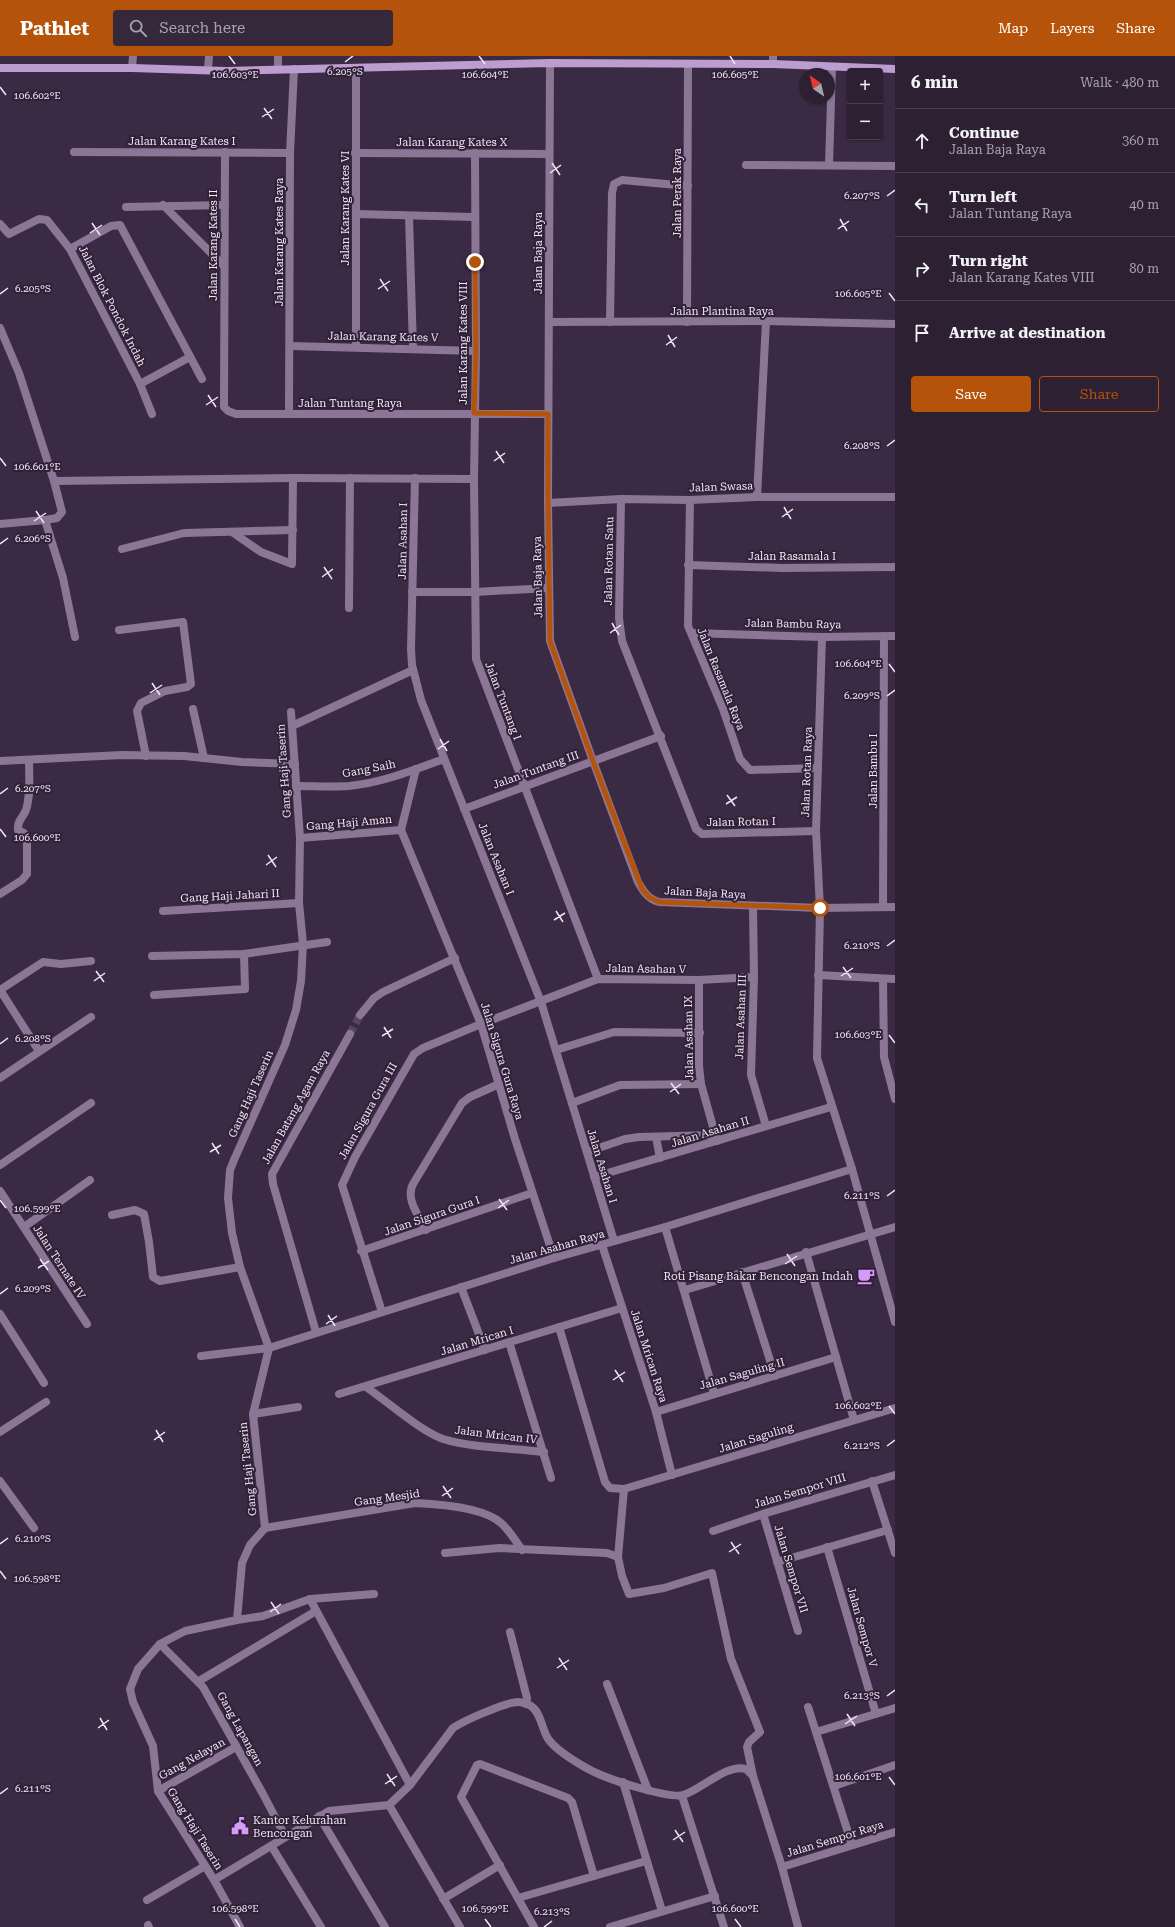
<!DOCTYPE html>
<html lang="en">
<head>
<meta charset="utf-8">
<style>
  :root { --surface:#2c2032; --page:#34283a; --text:#f1f3f6; --muted:#a6a3ac; --line:#483e4d; --accent:#b45309 }
  body { margin:0; font-family:"Roboto Serif",serif; background:var(--page); color:var(--text) }
  .controls { position:absolute; right:12px; top:12px; display:grid; overflow:hidden; border-radius:4px; box-shadow:0 1px 3px #0004 }
  .controls button { width:36px; height:36px; display:grid; place-items:center; padding:0; border:0; border-bottom:1px solid var(--line); background:var(--surface); color:var(--text); font:20px sans-serif }
  .compass { position:absolute; left:799px; top:12px; width:36px; height:36px; border-radius:50%; background:var(--surface); box-shadow:0 1px 3px #0004; rotate:326deg }
  .stop { position:absolute; width:12px; height:12px; margin:-9px; border:3px solid #b45309; border-radius:50%; background:#fff }
  .stop.end { background:#b45309; border-color:#fff; box-shadow:0 1px 4px #0008 }
  .list { margin:0; padding:0; list-style:none }
  h2 { display:flex; justify-content:space-between; align-items:center; height:52px; margin:0; padding:0 16px; font-size:17px }
  h2 small { font-size:13px; font-weight:400; color:var(--muted) }
  .list li { display:grid; grid-template-columns:26px 1fr auto; gap:12px; align-items:center; box-sizing:border-box; height:64px; padding:0 16px; border-top:1px solid var(--line) }
  .list b { display:block; font-size:15px; white-space:nowrap }
  .list p { margin:0; font-size:13px; white-space:nowrap; color:var(--muted) }
  .list em { font-size:13px; font-style:normal; color:var(--muted) }
  .actions { display:flex; gap:8px; padding:12px 16px }
  .actions a { flex:1; padding:9px 0; border:1px solid var(--accent); border-radius:4px; text-align:center; font-size:14px; color:var(--accent) }
  .actions .main { background:var(--accent); color:#fff }
  .icon { flex:none; width:22px; height:22px; fill:none; stroke:currentColor; stroke-width:2; stroke-linecap:round; stroke-linejoin:round }
  .map { position:relative; flex:none; width:895px; height:1871px; overflow:hidden }
  header { display:flex; align-items:center; gap:24px; box-sizing:border-box; height:56px; padding:0 20px; background:var(--accent); color:#fff }
  header strong { font-size:19px }
  nav { display:flex; gap:22px; margin-inline-start:auto; font-size:14px }
  .search { width:280px; height:36px; background:var(--page); display:flex; align-items:center; gap:10px; box-sizing:border-box; padding:0 14px; border-radius:4px; color:var(--muted); font-size:15px }
  main { display:flex }
  aside { flex:1; background:var(--surface) }
  .map>svg:first-child { display:block }
  .lines { fill:none; stroke-linecap:round; stroke-linejoin:round }
  .street-tunnel { stroke:#56465e; stroke-width:8; stroke-dasharray:8 4; stroke-linecap:butt }
  .street { stroke:#8b7696; stroke-width:8 }
  .secondary { stroke:#bd9ccf; stroke-width:8 }
  .route { stroke:#b45309; stroke-width:5 }
  .ticks { fill:none; stroke:#f0e6f6; stroke-width:1.5 }
  .labels { text-anchor:middle; dominant-baseline:central; stroke-width:4; stroke-linejoin:round; paint-order:stroke }
  .street-label { font-size:11px; fill:#f0e6f6; stroke:#302138 }
  .poi-label { font-size:11px; fill:#f0e6f6; stroke:#302138; text-anchor:end }
  .ticks-label { font-size:10px; text-anchor:middle; fill:#f0e6f6; stroke:#302138; stroke-width:4; stroke-linejoin:round; paint-order:stroke }
</style>
</head>
<body>
<header>
<strong>Pathlet</strong>
<div class="search"><svg class="icon" aria-label="search" viewBox="0 0 24 24"><circle cx="10" cy="10" r="6"/><path d="M15 15l6 6"/></svg>Search here</div>
<nav><a>Map</a><a>Layers</a><a>Share</a></nav>
</header>
<main>
<div class="map">
<svg width="895" height="1871" viewBox="0 0 895 1871">
  <rect width="100%" height="100%" fill="#3b2a43"/>
  <g class="lines">
    <!-- street-tunnel -->
    <path class="street-tunnel" d="M 350,978 L 360,959"/>
    <!-- street -->
    <g class="street">
      <path d="M 278,0 L 278,12"/>
      <path d="M 550,7 L 548,447 L 550,585 L 593,705 L 638,826 C 643,835 648,843 659,846 L 820,852 L 895,851"/>
      <path d="M 773,8 L 773,0"/>
      <path d="M 132,12 L 133,0"/>
      <path d="M 208,13 L 209,0"/>
      <path d="M 74,96 L 290,97"/>
      <path d="M 225,96 L 224,351 L 228,355 L 236,358 L 548,358"/>
      <path d="M 355,97 L 549,98"/>
      <path d="M 475,97 L 476,295 L 474,423 L 476,603 L 598,923"/>
      <path d="M 746,109 L 895,110"/>
      <path d="M 829,109 L 832,11"/>
      <path d="M 163,149 L 224,210"/>
      <path d="M 126,151 L 225,149"/>
      <path d="M 356,158 L 474,161"/>
      <path d="M 409,160 L 413,292"/>
      <path d="M 0,168 L 9,178 L 39,163 L 47,164 L 70,193 L 140,328 L 152,358"/>
      <path d="M 70,193 L 111,170 L 120,169 L 202,323"/>
      <path d="M 549,266 L 766,265 L 895,268"/>
      <path d="M 610,266 L 612,137 L 614,128 L 622,124 L 688,130"/>
      <path d="M 687,266 L 688,8"/>
      <path d="M 0,272 L 19,317 L 54,425 L 293,422 L 474,423"/>
      <path d="M 290,290 L 476,295"/>
      <path d="M 356,291 L 356,12"/>
      <path d="M 140,328 L 190,301"/>
      <path d="M 289,358 L 290,97 L 294,13"/>
      <path d="M 415,422 L 411,593 L 412,609 L 421,644 L 541,946 L 614,1185"/>
      <path d="M 54,425 L 62,456 L 57,462 L 45,464 L 63,522 L 75,581"/>
      <path d="M 757,441 L 766,265"/>
      <path d="M 621,443 L 619,562 L 622,585 L 696,773 L 702,778 L 816,775"/>
      <path d="M 690,444 L 688,570 L 723,653 L 740,703 L 750,714 L 818,712"/>
      <path d="M 548,447 L 621,443 L 690,444 L 757,441 L 895,441"/>
      <path d="M 0,468 L 45,464"/>
      <path d="M 232,476 L 261,496 L 292,508 L 293,422"/>
      <path d="M 122,493 L 184,477 L 293,474"/>
      <path d="M 688,509 L 782,512 L 895,511"/>
      <path d="M 412,536 L 475,536 L 549,532"/>
      <path d="M 349,552 L 350,422"/>
      <path d="M 119,574 L 183,566 L 191,628 L 187,631 L 165,635 L 141,647 L 137,655 L 146,700"/>
      <path d="M 692,577 L 822,581 L 895,580"/>
      <path d="M 822,581 L 816,775 L 820,852 L 817,1002 L 852,1113 L 895,1266"/>
      <path d="M 193,653 L 204,702"/>
      <path d="M 292,670 L 413,614"/>
      <path d="M 0,705 L 122,699 L 184,700 L 242,706 L 295,708"/>
      <path d="M 296,730 C 314,730 331,731 349,730 C 381,727 414,714 444,703"/>
      <path d="M 464,753 L 661,680"/>
      <path d="M 401,774 L 481,968 L 515,1083 L 554,1202"/>
      <path d="M 401,774 L 416,713"/>
      <path d="M 300,782 L 401,774"/>
      <path d="M 0,838 L 22,824 L 27,818 L 27,783 L 24,777 L 18,774 C 17,764 23,762 26,754 C 31,738 29,720 29,704"/>
      <path d="M 753,851 L 754,921 L 751,1019 L 766,1070"/>
      <path d="M 883,851 L 884,580"/>
      <path d="M 163,855 L 299,847"/>
      <path d="M 152,900 L 244,898 L 327,886"/>
      <path d="M 818,919 L 895,923"/>
      <path d="M 883,923 L 884,1001 L 895,1043"/>
      <path d="M 699,924 L 699,1010 L 701,1028 L 717,1085"/>
      <path d="M 0,934 L 43,906 L 61,908 L 91,905"/>
      <path d="M 0,934 L 39,995"/>
      <path d="M 154,939 L 245,933 L 244,898"/>
      <path d="M 360,959 L 374,942 L 383,936 L 455,902"/>
      <path d="M 556,994 L 614,976 L 700,977"/>
      <path d="M 0,1022 L 91,961"/>
      <path d="M 572,1047 L 620,1029 L 701,1028"/>
      <path d="M 656,1081 L 660,1102"/>
      <path d="M 587,1096 L 625,1083 L 639,1081 L 715,1079"/>
      <path d="M 0,1109 L 91,1047"/>
      <path d="M 594,1121 L 831,1051"/>
      <path d="M 0,1135 L 87,1268"/>
      <path d="M 112,1159 L 135,1154 L 144,1158 L 149,1186 L 153,1221 L 160,1225 L 240,1211"/>
      <path d="M 24,1171 L 90,1124"/>
      <path d="M 665,1171 L 714,1337"/>
      <path d="M 426,1174 C 419,1160 405,1143 413,1128 L 462,1047 L 470,1041 L 499,1028"/>
      <path d="M 602,1189 L 656,1356 L 672,1419"/>
      <path d="M 361,1195 L 532,1137"/>
      <path d="M 806,1196 L 854,1364"/>
      <path d="M 742,1216 L 775,1320"/>
      <path d="M 461,1231 L 485,1294"/>
      <path d="M 685,1234 L 895,1171"/>
      <path d="M 382,1256 L 342,1129 L 355,1101 L 414,998 L 423,992 L 481,968 L 598,923 L 699,924 L 754,921"/>
      <path d="M 0,1258 L 44,1327"/>
      <path d="M 559,1271 L 605,1426 L 610,1432 L 624,1433 L 895,1352"/>
      <path d="M 316,1276 L 273,1128 L 272,1118 L 350,978"/>
      <path d="M 509,1286 L 551,1422"/>
      <path d="M 201,1300 L 269,1292 L 554,1202 L 665,1171 L 852,1113"/>
      <path d="M 366,1331 C 388,1346 419,1374 443,1383 C 471,1392 513,1392 544,1396"/>
      <path d="M 339,1338 L 622,1252"/>
      <path d="M 656,1356 L 836,1301"/>
      <path d="M 253,1358 L 298,1351"/>
      <path d="M 0,1376 L 46,1346"/>
      <path d="M 0,1425 L 34,1472"/>
      <path d="M 872,1425 L 895,1497"/>
      <path d="M 763,1458 L 798,1575"/>
      <path d="M 265,1472 L 415,1447 C 438,1448 483,1451 501,1467 C 509,1474 515,1484 522,1494"/>
      <path d="M 713,1475 L 763,1458 L 895,1419"/>
      <path d="M 827,1491 L 876,1658"/>
      <path d="M 445,1497 L 499,1492 L 607,1497 L 618,1501 L 624,1433"/>
      <path d="M 618,1501 L 622,1520 L 629,1538 L 664,1532 L 712,1517 L 731,1603 L 760,1676 L 749,1686 L 747,1691 L 753,1720 L 782,1811 L 798,1871"/>
      <path d="M 777,1506 L 888,1474"/>
      <path d="M 310,1543 L 374,1538"/>
      <path d="M 237,1564 L 263,1560 L 310,1543 L 410,1729"/>
      <path d="M 510,1576 L 527,1642 L 526,1648"/>
      <path d="M 160,1588 L 203,1631 L 263,1738 L 285,1780"/>
      <path d="M 199,1625 L 316,1555"/>
      <path d="M 607,1628 L 648,1734"/>
      <path d="M 808,1651 L 852,1789"/>
      <path d="M 816,1676 L 895,1652"/>
      <path d="M 623,1726 L 662,1855"/>
      <path d="M 834,1730 L 895,1709"/>
      <path d="M 158,1735 L 236,1691"/>
      <path d="M 682,1740 L 724,1871"/>
      <path d="M 389,1749 L 460,1871"/>
      <path d="M 319,1760 L 385,1871"/>
      <path d="M 272,1791 L 321,1871"/>
      <path d="M 782,1811 L 895,1776"/>
      <path d="M 214,1824 L 329,1755 L 389,1749 L 410,1729 L 453,1672 C 463,1665 506,1646 518,1646 C 522,1646 529,1648 532,1651 C 540,1656 542,1672 547,1681 C 554,1694 586,1713 601,1719 C 615,1725 670,1743 683,1739 C 701,1734 727,1707 746,1713 L 753,1720"/>
      <path d="M 518,1842 L 646,1805"/>
      <path d="M 443,1843 L 500,1809"/>
      <path d="M 147,1844 L 205,1810"/>
      <path d="M 148,1869 L 149,1871"/>
      <path d="M 240,1871 L 214,1824 L 158,1735 L 153,1690 L 133,1646 L 130,1633 L 138,1613 L 160,1588 L 185,1575 L 237,1564 L 242,1507 L 250,1489 L 265,1472 L 253,1358 L 269,1292 L 240,1211 L 232,1177 L 228,1142 L 230,1114 L 234,1104 L 285,989 L 296,954 L 301,925 L 303,888 L 299,847 L 300,782 L 291,656"/>
      <path d="M 534,1871 L 461,1741 L 477,1709 L 480,1708 L 568,1742 L 572,1746 L 594,1820"/>
      <path d="M 610,1871 L 715,1840"/>
    </g>
    <!-- secondary -->
    <path class="secondary" d="M 0,12 L 132,12 L 226,15 L 550,7 L 773,8 L 895,13"/>
  </g>
  <g class="lines">
    <!-- route -->
    <path class="route" d="M 475,206 L 476,295 L 474,357 L 548,358 L 548,447 L 550,585 L 593,705 L 642,833 L 649,841 L 659,846 L 820,852"/>
  </g>
  <!-- ticks -->
  <path class="ticks" d="M 229,0 L 235,8M 479,0 L 485,8M 730,0 L 735,8M 345,6 L 353,0M 0,31 L 6,39M 264,52 L 272,63M 262,61 L 274,53M 552,107 L 560,119M 550,117 L 561,109M 887,140 L 895,134M 840,163 L 847,175M 92,167 L 100,179M 838,173 L 849,165M 90,177 L 102,169M 380,223 L 388,235M 378,233 L 390,225M 889,237 L 895,245M 0,238 L 8,232M 668,279 L 675,291M 666,289 L 677,281M 208,339 L 216,351M 206,349 L 218,341M 887,390 L 895,384M 496,395 L 504,407M 0,402 L 6,410M 494,405 L 505,397M 784,451 L 791,463M 36,455 L 44,467M 782,461 L 793,453M 34,465 L 46,457M 0,488 L 8,482M 324,511 L 332,523M 322,521 L 333,513M 612,567 L 619,579M 610,577 L 621,569M 889,608 L 895,616M 152,627 L 160,639M 150,637 L 162,629M 887,640 L 895,634M 440,683 L 447,695M 438,693 L 449,685M 0,738 L 8,732M 727,739 L 735,750M 726,748 L 737,741M 0,773 L 6,781M 268,799 L 276,811M 266,809 L 277,801M 556,855 L 563,866M 554,864 L 565,857M 887,890 L 895,884M 843,911 L 851,922M 96,915 L 104,926M 841,920 L 853,912M 94,925 L 105,917M 384,971 L 391,982M 889,979 L 895,987M 382,980 L 393,973M 0,988 L 8,982M 671,1027 L 679,1038M 670,1036 L 681,1028M 212,1087 L 219,1098M 210,1096 L 221,1089M 887,1140 L 895,1134M 499,1143 L 507,1154M 0,1144 L 6,1152M 498,1152 L 509,1144M 787,1198 L 795,1210M 40,1203 L 48,1214M 785,1208 L 797,1200M 38,1212 L 49,1205M 0,1238 L 8,1232M 328,1259 L 335,1270M 326,1268 L 337,1260M 615,1314 L 623,1326M 613,1324 L 625,1316M 889,1350 L 895,1358M 156,1374 L 163,1386M 154,1384 L 165,1376M 887,1390 L 895,1384M 443,1430 L 451,1442M 442,1440 L 453,1432M 731,1486 L 739,1498M 0,1488 L 8,1482M 729,1496 L 741,1488M 0,1515 L 6,1523M 271,1546 L 279,1558M 270,1556 L 281,1548M 559,1602 L 567,1614M 557,1612 L 569,1604M 887,1640 L 895,1634M 847,1658 L 855,1670M 100,1662 L 107,1674M 845,1668 L 857,1660M 98,1672 L 109,1664M 387,1718 L 395,1730M 889,1721 L 895,1729M 385,1728 L 397,1720M 0,1738 L 8,1732M 675,1774 L 683,1786M 673,1784 L 685,1776M 235,1863 L 240,1871M 485,1863 L 491,1871M 735,1863 L 741,1871M 544,1871 L 552,1865"/>
  <!-- icons -->
  <defs>
    <g id="cafe-bare" transform="scale(1.38)"><path d="M-5.5-4.5H6V0H3Q3 3.5 0 3.5H-2.5Q-5.5 3.5-5.5 0ZM3-3.2v2h1.7v-2ZM-6 4.5H4V6H-6Z" fill="#d89af8" stroke="#302138" stroke-width="2.5" paint-order="stroke"/></g>
    <g id="civic-bare" transform="scale(1.38)"><path d="M-.6-6.5H3V-4.5H.6V-3L4-1V1h2V6H-6V1h2V-1L-.6-3ZM-1.2 2.5V6h2.4V2.5Z" fill="#d89af8" stroke="#302138" stroke-width="2.5" paint-order="stroke"/></g>
  </defs>
  <g fill-rule="evenodd">
    <use href="#cafe-bare" x="866" y="1220"/>
    <use href="#civic-bare" x="240" y="1770"/>
  </g>
  <g class="labels">
    <!-- street labels -->
    <g class="street-label">
      <text x="182" y="85">Jalan Karang Kates I</text>
      <text x="452" y="86">Jalan Karang Kates X</text>
      <text transform="translate(677 137) rotate(-90)">Jalan Perak Raya</text>
      <text transform="translate(345 152) rotate(-90)">Jalan Karang Kates VI</text>
      <text transform="translate(279 186) rotate(-90)">Jalan Karang Kates Raya</text>
      <text transform="translate(213 189) rotate(-90)">Jalan Karang Kates II</text>
      <text transform="translate(538 197) rotate(-90)">Jalan Baja Raya</text>
      <text transform="translate(112 250) rotate(63)">Jalan Blok Pondok Indah</text>
      <text x="722" y="255">Jalan Plantina Raya</text>
      <text transform="translate(383 281) rotate(1)">Jalan Karang Kates V</text>
      <text transform="translate(463 287) rotate(-90)">Jalan Karang Kates VIII</text>
      <text x="350" y="347">Jalan Tuntang Raya</text>
      <text transform="translate(721 431) rotate(-2)">Jalan Swasa</text>
      <text transform="translate(403 485) rotate(-89)">Jalan Asahan I</text>
      <text x="792" y="500">Jalan Rasamala I</text>
      <text transform="translate(609 505) rotate(-89)">Jalan Rotan Satu</text>
      <text transform="translate(538 521) rotate(-91)">Jalan Baja Raya</text>
      <text transform="translate(793 568) rotate(1)">Jalan Bambu Raya</text>
      <text transform="translate(721 623) rotate(68)">Jalan Rasamala Raya</text>
      <text transform="translate(503 645) rotate(69)">Jalan Tuntang I</text>
      <text transform="translate(369 713) rotate(-11)">Gang Saih</text>
      <text transform="translate(536 714) rotate(-20)">Jalan Tuntang III</text>
      <text transform="translate(284 715) rotate(-94)">Gang Haji Taserin</text>
      <text transform="translate(873 715) rotate(-90)">Jalan Bambu I</text>
      <text transform="translate(807 716) rotate(-88)">Jalan Rotan Raya</text>
      <text transform="translate(741 766) rotate(-1)">Jalan Rotan I</text>
      <text transform="translate(349 767) rotate(-5)">Gang Haji Aman</text>
      <text transform="translate(496 803) rotate(68)">Jalan Asahan I</text>
      <text transform="translate(705 837) rotate(3)">Jalan Baja Raya</text>
      <text transform="translate(230 840) rotate(-3)">Gang Haji Jahari II</text>
      <text transform="translate(646 913) rotate(1)">Jalan Asahan V</text>
      <text transform="translate(741 961) rotate(-88)">Jalan Asahan III</text>
      <text transform="translate(689 982) rotate(-91)">Jalan Asahan IX</text>
      <text transform="translate(502 1005) rotate(73)">Jalan Sigura Gura Raya</text>
      <text transform="translate(251 1038) rotate(-66)">Gang Haji Taserin</text>
      <text transform="translate(296 1051) rotate(-61)">Jalan Batang Agam Raya</text>
      <text transform="translate(368 1055) rotate(-61)">Jalan Sigura Gura III</text>
      <text transform="translate(710 1076) rotate(-17)">Jalan Asahan II</text>
      <text transform="translate(602 1110) rotate(73)">Jalan Asahan I</text>
      <text transform="translate(432 1160) rotate(-19)">Jalan Sigura Gura I</text>
      <text transform="translate(557 1191) rotate(-16)">Jalan Asahan Raya</text>
      <text transform="translate(59 1206) rotate(57)">Jalan Ternate IV</text>
      <text transform="translate(477 1285) rotate(-17)">Jalan Mrican I</text>
      <text transform="translate(649 1300) rotate(72)">Jalan Mrican Raya</text>
      <text transform="translate(742 1318) rotate(-16)">Jalan Saguling II</text>
      <text transform="translate(496 1379) rotate(7)">Jalan Mrican IV</text>
      <text transform="translate(756 1382) rotate(-17)">Jalan Saguling</text>
      <text transform="translate(248 1413) rotate(-96)">Gang Haji Taserin</text>
      <text transform="translate(800 1435) rotate(-17)">Jalan Sempor VIII</text>
      <text transform="translate(387 1442) rotate(-8)">Gang Mesjid</text>
      <text transform="translate(791 1513) rotate(73)">Jalan Sempor VII</text>
      <text transform="translate(862 1571) rotate(74)">Jalan Sempor V</text>
      <text transform="translate(240 1673) rotate(61)">Gang Lapangan</text>
      <text transform="translate(192 1703) rotate(-29)">Gang Nelayan</text>
      <text transform="translate(195 1773) rotate(58)">Gang Haji Taserin</text>
      <text transform="translate(835 1783) rotate(-17)">Jalan Sempor Raya</text>
    </g>
    <!-- poi labels -->
    <g class="poi-label">
      <text x="853" y="1220">Roti Pisang Bakar Bencongan Indah</text>
      <text x="253" y="1764" text-anchor="start">Kantor Kelurahan<tspan x="253" dy="13">Bencongan</tspan></text>
    </g>
  </g>
  <g class="ticks-label">
    <text x="345" y="19">6.205°S</text>
    <text x="235" y="22">106.603°E</text>
    <text x="485" y="22">106.604°E</text>
    <text x="735" y="22">106.605°E</text>
    <text x="37" y="43">106.602°E</text>
    <text x="862" y="143">6.207°S</text>
    <text x="33" y="236">6.205°S</text>
    <text x="858" y="241">106.605°E</text>
    <text x="862" y="393">6.208°S</text>
    <text x="37" y="414">106.601°E</text>
    <text x="33" y="486">6.206°S</text>
    <text x="858" y="611">106.604°E</text>
    <text x="862" y="643">6.209°S</text>
    <text x="33" y="736">6.207°S</text>
    <text x="37" y="785">106.600°E</text>
    <text x="862" y="893">6.210°S</text>
    <text x="858" y="982">106.603°E</text>
    <text x="33" y="986">6.208°S</text>
    <text x="862" y="1143">6.211°S</text>
    <text x="37" y="1156">106.599°E</text>
    <text x="33" y="1236">6.209°S</text>
    <text x="858" y="1353">106.602°E</text>
    <text x="862" y="1393">6.212°S</text>
    <text x="33" y="1486">6.210°S</text>
    <text x="37" y="1526">106.598°E</text>
    <text x="862" y="1643">6.213°S</text>
    <text x="858" y="1724">106.601°E</text>
    <text x="33" y="1736">6.211°S</text>
    <text x="235" y="1856">106.598°E</text>
    <text x="485" y="1856">106.599°E</text>
    <text x="735" y="1856">106.600°E</text>
    <text x="552" y="1859">6.213°S</text>
  </g>
</svg>
<div class="controls">
<button>+</button>
<button>−</button>
</div>
<svg class="compass" viewBox="-18 -18 36 36"><path d="M0-13l5 13h-10z" fill="#e53935"/><path d="M0 13l5-13h-10z" fill="#a6a3ac"/></svg>
<div class="stop" style="left:820px;top:852px"></div>
<div class="stop end" style="left:475px;top:206px"></div>
</div>
<aside>
<h2>6 min<small>Walk · 480 m</small></h2>
<ul class="list">
<li><svg class="icon" aria-label="ahead" viewBox="0 0 24 24"><path d="M12 20V5M6 11l6-6 6 6"/></svg><div><b>Continue</b><p>Jalan Baja Raya</p></div><em>360 m</em></li>
<li><svg class="icon" aria-label="left" viewBox="0 0 24 24"><path d="M17 20v-9H6M10 6l-5 5 5 5"/></svg><div><b>Turn left</b><p>Jalan Tuntang Raya</p></div><em>40 m</em></li>
<li><svg class="icon" aria-label="right" viewBox="0 0 24 24"><path d="M7 20v-9h11M14 6l5 5-5 5"/></svg><div><b>Turn right</b><p>Jalan Karang Kates VIII</p></div><em>80 m</em></li>
<li><svg class="icon" aria-label="arrive" viewBox="0 0 24 24"><path d="M6 21V4h12l-3 4 3 4H6"/></svg><div><b>Arrive at destination</b></div></li>
</ul>
<div class="actions"><a class="main">Save</a><a>Share</a></div>
</aside>
</main>
</body>
</html>
